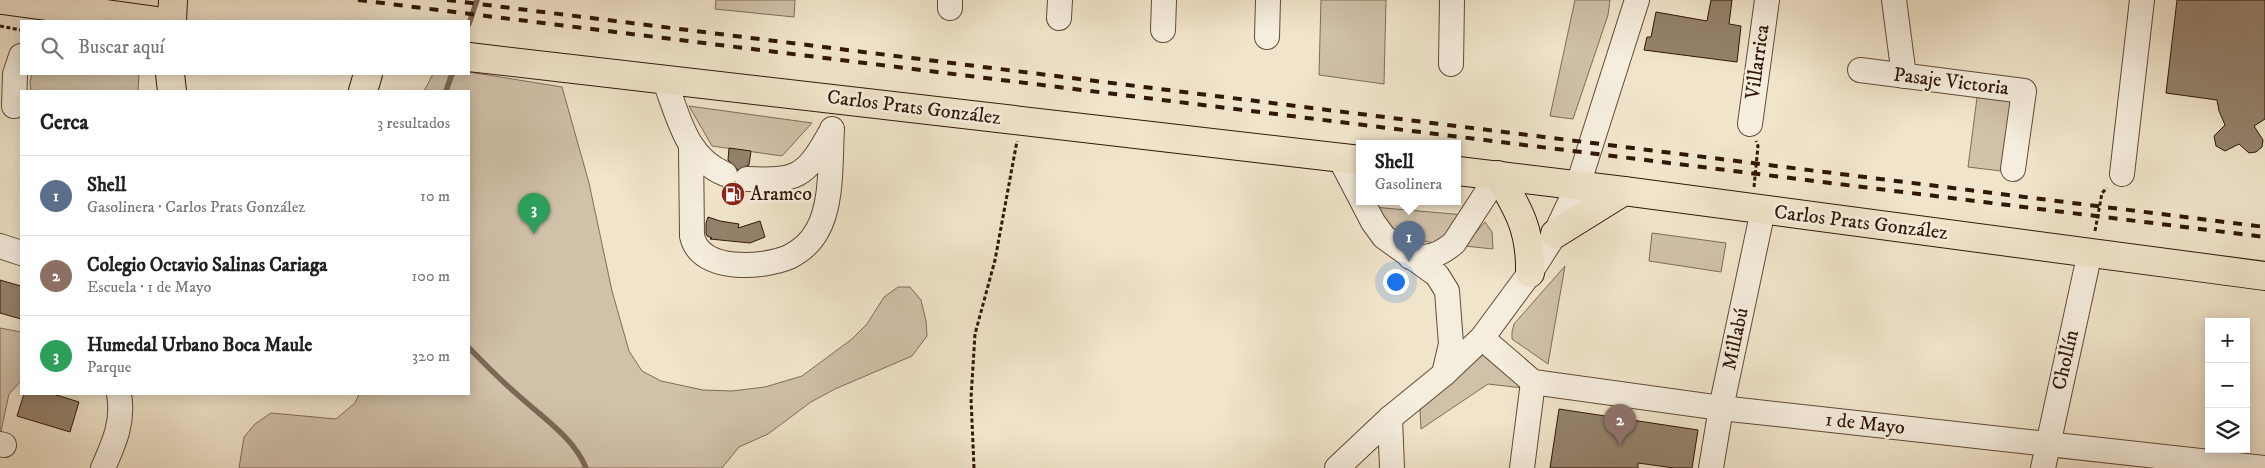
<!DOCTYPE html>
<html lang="es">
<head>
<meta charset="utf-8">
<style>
  :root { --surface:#fff; --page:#f6f6f6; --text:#202124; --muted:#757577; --line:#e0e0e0; --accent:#111827 }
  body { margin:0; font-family:"IM FELL DW Pica",serif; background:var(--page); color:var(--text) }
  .controls { position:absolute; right:15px; bottom:15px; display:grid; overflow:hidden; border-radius:0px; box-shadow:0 2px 12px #0003 }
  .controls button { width:45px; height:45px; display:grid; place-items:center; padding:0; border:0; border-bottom:1px solid var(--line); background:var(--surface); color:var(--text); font:25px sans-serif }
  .you { position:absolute; left:1395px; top:281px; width:18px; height:18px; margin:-12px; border:4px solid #fff; border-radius:50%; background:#1a73e8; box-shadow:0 0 0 8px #1a73e833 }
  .badge { display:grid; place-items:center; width:32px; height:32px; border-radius:50%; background:var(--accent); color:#fff; font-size:16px; font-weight:700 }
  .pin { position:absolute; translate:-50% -41px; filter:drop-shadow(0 1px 2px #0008) }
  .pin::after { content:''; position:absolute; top:26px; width:18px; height:15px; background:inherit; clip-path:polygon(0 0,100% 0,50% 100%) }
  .popup { position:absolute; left:1356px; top:140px; width:105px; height:65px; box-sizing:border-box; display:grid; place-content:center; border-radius:0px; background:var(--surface); filter:drop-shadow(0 1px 4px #0005); font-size:16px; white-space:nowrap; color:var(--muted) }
  .popup b { font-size:19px; color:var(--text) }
  .popup::after { content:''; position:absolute; left:50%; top:100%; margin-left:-10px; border:10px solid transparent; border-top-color:var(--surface) }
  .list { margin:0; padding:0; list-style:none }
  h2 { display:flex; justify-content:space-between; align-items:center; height:65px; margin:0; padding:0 20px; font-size:21px }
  h2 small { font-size:16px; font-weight:400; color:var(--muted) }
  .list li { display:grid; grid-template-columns:32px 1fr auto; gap:15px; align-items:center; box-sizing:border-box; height:80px; padding:0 20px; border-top:1px solid var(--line) }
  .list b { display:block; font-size:19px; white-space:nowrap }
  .list p { margin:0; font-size:16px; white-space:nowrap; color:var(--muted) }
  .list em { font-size:16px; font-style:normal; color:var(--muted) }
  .icon { flex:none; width:28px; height:28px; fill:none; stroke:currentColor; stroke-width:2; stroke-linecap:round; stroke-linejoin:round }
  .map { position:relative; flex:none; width:2265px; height:468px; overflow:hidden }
  .search { position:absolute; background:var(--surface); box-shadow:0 2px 12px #0003; left:20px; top:20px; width:450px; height:55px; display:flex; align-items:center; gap:12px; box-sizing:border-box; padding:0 18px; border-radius:0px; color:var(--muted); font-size:19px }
  .panel { position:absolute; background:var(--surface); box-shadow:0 2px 12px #0003; left:20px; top:90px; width:450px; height:305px; border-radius:0px }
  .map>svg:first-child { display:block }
  .green { fill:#d0c1a9; stroke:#806c58 }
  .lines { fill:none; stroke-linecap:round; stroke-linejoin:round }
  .stream { stroke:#7d6854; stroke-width:5.5 }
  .building { fill:#94826c; stroke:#311707 }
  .minor-casing { stroke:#614a38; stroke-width:26 }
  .major-casing { stroke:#311707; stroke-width:30 }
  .path { stroke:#311707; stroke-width:3; stroke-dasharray:4 2.5; stroke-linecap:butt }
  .minor { stroke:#f5eddd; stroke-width:24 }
  .major { stroke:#f0e4ca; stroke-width:28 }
  .rail { stroke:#311707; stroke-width:4; stroke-dasharray:9 9; stroke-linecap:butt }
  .labels { text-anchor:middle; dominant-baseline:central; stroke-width:5; stroke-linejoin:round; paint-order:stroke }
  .street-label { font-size:20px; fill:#311707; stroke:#f5eddd }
  .poi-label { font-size:20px; fill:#311707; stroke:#f5eddd; text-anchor:start }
</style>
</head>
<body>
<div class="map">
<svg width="2265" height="468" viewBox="0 0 2265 468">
  <rect width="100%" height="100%" fill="#f0e4ca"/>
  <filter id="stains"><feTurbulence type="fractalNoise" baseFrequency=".004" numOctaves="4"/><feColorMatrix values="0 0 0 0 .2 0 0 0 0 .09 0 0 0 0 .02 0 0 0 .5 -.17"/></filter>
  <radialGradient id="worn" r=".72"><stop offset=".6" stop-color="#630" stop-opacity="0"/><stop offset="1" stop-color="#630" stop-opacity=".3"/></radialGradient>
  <!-- green -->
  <g class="green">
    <path d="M 716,0 L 795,0 L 794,17 L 715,9 Z"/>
    <path d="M 1321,0 L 1386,0 L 1384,84 L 1319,75 Z"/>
    <path d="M 1575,0 L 1610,0 L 1608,15 L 1573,119 L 1550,116 Z"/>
    <path d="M 469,72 L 562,87 L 589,183 L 612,291 L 629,351 L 642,371 L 661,381 L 703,390 L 732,391 L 765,387 L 802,376 L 852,339 L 867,324 L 884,297 L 898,287 L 910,287 L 921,300 L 926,321 L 927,336 L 912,356 L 835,389 L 811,402 L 768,434 L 739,447 L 722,468 L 239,468 L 244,437 L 255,424 L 271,413 L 336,419 L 355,403 L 359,394 L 469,394 L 469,91 L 424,91 L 433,74 L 469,74 Z"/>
    <path d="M 32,74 L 139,74 L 138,91 L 31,91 L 30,82 Z"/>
    <path d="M 1978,90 L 2019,95 L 2009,172 L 1968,167 Z"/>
    <path d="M 689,106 L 812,123 L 782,156 L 712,146 Z"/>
    <path d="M 1373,207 L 1465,215 L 1443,244 L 1395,237 Z"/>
    <path d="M 1485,222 L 1492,232 L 1493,249 L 1464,246 Z"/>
    <path d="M 1652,233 L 1726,243 L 1721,272 L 1649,261 Z"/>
    <path d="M 1565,266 L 1548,364 L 1512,339 L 1512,332 L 1514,324 Z"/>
    <path d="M 0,328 L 21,332 L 21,381 L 9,394 L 0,436 Z"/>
    <path d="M 1485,354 L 1523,388 L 1488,384 L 1421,429 L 1420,409 L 1477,359 Z"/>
  </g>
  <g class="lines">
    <!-- stream -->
    <g class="stream">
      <path d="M 469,24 L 477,0"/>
      <path d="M 446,91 L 452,74"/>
      <path d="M 469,348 C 485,364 501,381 519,396 C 542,417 574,438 586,468"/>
    </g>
  </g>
  <!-- building -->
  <g class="building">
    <path d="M 1711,0 L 1732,0 L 1729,24 L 1741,26 L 1737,62 L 1644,50 L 1647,37 L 1651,37 L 1656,12 L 1707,21 Z"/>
    <path d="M 2177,0 L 2265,0 L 2265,119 L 2254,126 L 2263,140 L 2262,147 L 2256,152 L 2249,153 L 2239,144 L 2225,151 L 2216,146 L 2214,136 L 2225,125 L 2219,111 L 2217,100 L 2166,93 Z"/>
    <path d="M 729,148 L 751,151 L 749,165 L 738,170 L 728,160 Z"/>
    <path d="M 734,184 L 739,190 L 745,192 L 744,195 L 722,192 L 723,187 Z"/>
    <path d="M 708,217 L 720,221 L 739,224 L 738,228 L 760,221 L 765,237 L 750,243 L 710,239 L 712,238 L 707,236 L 706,233 L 706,223 Z"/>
    <path d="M 0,280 L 21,286 L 21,319 L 0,313 Z"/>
    <path d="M 24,394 L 53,394 L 79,402 L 70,432 L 17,416 Z"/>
    <path d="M 1559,409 L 1698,430 L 1692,468 L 1674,468 L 1638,463 L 1638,468 L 1550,468 Z"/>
  </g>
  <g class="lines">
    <!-- minor casing -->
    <g class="minor-casing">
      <g id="minor">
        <path d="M 1894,0 L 1904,76"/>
        <path d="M 950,8 L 950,0"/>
        <path d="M 1059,18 L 1060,0"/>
        <path d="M 1163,30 L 1164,0"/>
        <path d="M 1267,37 L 1268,0"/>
        <path d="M 1451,64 L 1452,0"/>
        <path d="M 1860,70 L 2024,91 L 2013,169"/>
        <path d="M 664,79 C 679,117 685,157 725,174"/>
        <path d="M 14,106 L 15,74 L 21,56"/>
        <path d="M 1750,124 L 1767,0"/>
        <path d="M 691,148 L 692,236 C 700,273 763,268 789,257 C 801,251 811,242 817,231 C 833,204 830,159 832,129"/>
        <path d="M 1339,157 L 1360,197"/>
        <path d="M 2122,174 L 2142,0"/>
        <path d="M 747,179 C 796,181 805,178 829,135"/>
        <path d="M 1362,201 L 1373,222 L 1384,237 L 1437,275 L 1447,291 L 1451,344 L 1444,374"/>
        <path d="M 0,246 L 21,253"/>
        <path d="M 1410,257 C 1430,258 1438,256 1454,243 L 1498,175"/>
        <path d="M 1482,338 L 1533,382 L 1721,408 L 2265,468"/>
        <path d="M 1390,418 L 1392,468"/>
        <path d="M 0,444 L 4,445"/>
        <path d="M 103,468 C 114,443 124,422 119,394"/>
        <path d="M 1337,468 L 1390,418 L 1444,374 L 1482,338 L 1530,273 L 1555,234 L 1578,185 L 1637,0"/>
        <path d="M 1522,468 L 1533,382"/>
        <path d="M 1711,468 L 1721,408 L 1763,210"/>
        <path d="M 2043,468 L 2090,252"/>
      </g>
    </g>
    <!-- major casing -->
    <g class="major-casing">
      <g id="major">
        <path d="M 2,0 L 157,21"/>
        <path d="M 172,21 L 173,0"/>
        <path d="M 469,57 L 1360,160"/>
        <path d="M 170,74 L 172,91"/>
        <path d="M 363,91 L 368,74"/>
        <path d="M 1458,171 L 1624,191 L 2265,276"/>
        <path d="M 1498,175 C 1519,210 1531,231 1530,273"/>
        <path d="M 1555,234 L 1624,191"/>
      </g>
    </g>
    <!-- path -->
    <g class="path">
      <path d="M 0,26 L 21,30"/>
      <path d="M 1754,187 L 1758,146 L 1756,141"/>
      <path d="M 2095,231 L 2102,193 L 2107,188"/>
      <path d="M 974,468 L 971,398 L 975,334 L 995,260 L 1017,141"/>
    </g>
    <!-- minor -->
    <use href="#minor" class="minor"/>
    <!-- major -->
    <use href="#major" class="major"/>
    <!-- rail -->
    <g class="rail">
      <path d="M 358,0 L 2265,237"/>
      <path d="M 447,0 L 2265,227"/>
    </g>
  </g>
  <!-- icons -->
  <defs>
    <g id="fuel-disc" transform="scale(1.25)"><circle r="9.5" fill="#8f2418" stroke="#f5eddd"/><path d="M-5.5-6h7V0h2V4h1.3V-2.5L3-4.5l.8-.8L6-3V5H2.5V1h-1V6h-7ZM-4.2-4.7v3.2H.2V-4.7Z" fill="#fff"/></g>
  </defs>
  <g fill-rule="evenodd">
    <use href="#fuel-disc" x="733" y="194"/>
  </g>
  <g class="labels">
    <!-- street labels -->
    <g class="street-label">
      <text transform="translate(1758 62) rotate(-82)">Villarrica</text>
      <text transform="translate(1951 82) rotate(7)">Pasaje Victoria</text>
      <text transform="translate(914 108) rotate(7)">Carlos Prats González</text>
      <text transform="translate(1861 223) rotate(7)">Carlos Prats González</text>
      <text transform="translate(1736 339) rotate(-78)">Millabú</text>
      <text transform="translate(2066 360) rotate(-77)">Chollín</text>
      <text transform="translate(1865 424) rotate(6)">1 de Mayo</text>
    </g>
    <!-- poi labels -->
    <g class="poi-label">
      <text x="750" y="194">Aramco</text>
    </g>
  </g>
  <rect width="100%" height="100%" filter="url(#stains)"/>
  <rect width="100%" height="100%" fill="url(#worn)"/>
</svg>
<div class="controls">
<button>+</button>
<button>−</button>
<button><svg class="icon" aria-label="layers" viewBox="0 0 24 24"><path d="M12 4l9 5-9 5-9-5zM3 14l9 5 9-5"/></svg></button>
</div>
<div class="you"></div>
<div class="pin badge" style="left:1409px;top:262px;background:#5c6f8a">1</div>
<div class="popup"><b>Shell</b>Gasolinera</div>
<div class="pin badge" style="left:1620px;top:445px;background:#8d6e63">2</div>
<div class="pin badge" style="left:534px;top:234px;background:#2e9e5b">3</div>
<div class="search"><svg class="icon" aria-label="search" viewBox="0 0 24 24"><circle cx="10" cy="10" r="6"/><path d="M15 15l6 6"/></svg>Buscar aquí</div>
<section class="panel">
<h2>Cerca<small>3 resultados</small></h2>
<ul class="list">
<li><span class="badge" style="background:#5c6f8a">1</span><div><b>Shell</b><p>Gasolinera · Carlos Prats González</p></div><em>10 m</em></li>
<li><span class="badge" style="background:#8d6e63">2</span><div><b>Colegio Octavio Salinas Cariaga</b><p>Escuela · 1 de Mayo</p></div><em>100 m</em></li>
<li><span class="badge" style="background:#2e9e5b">3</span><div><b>Humedal Urbano Boca Maule</b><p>Parque</p></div><em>320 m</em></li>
</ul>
</section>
</div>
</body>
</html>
